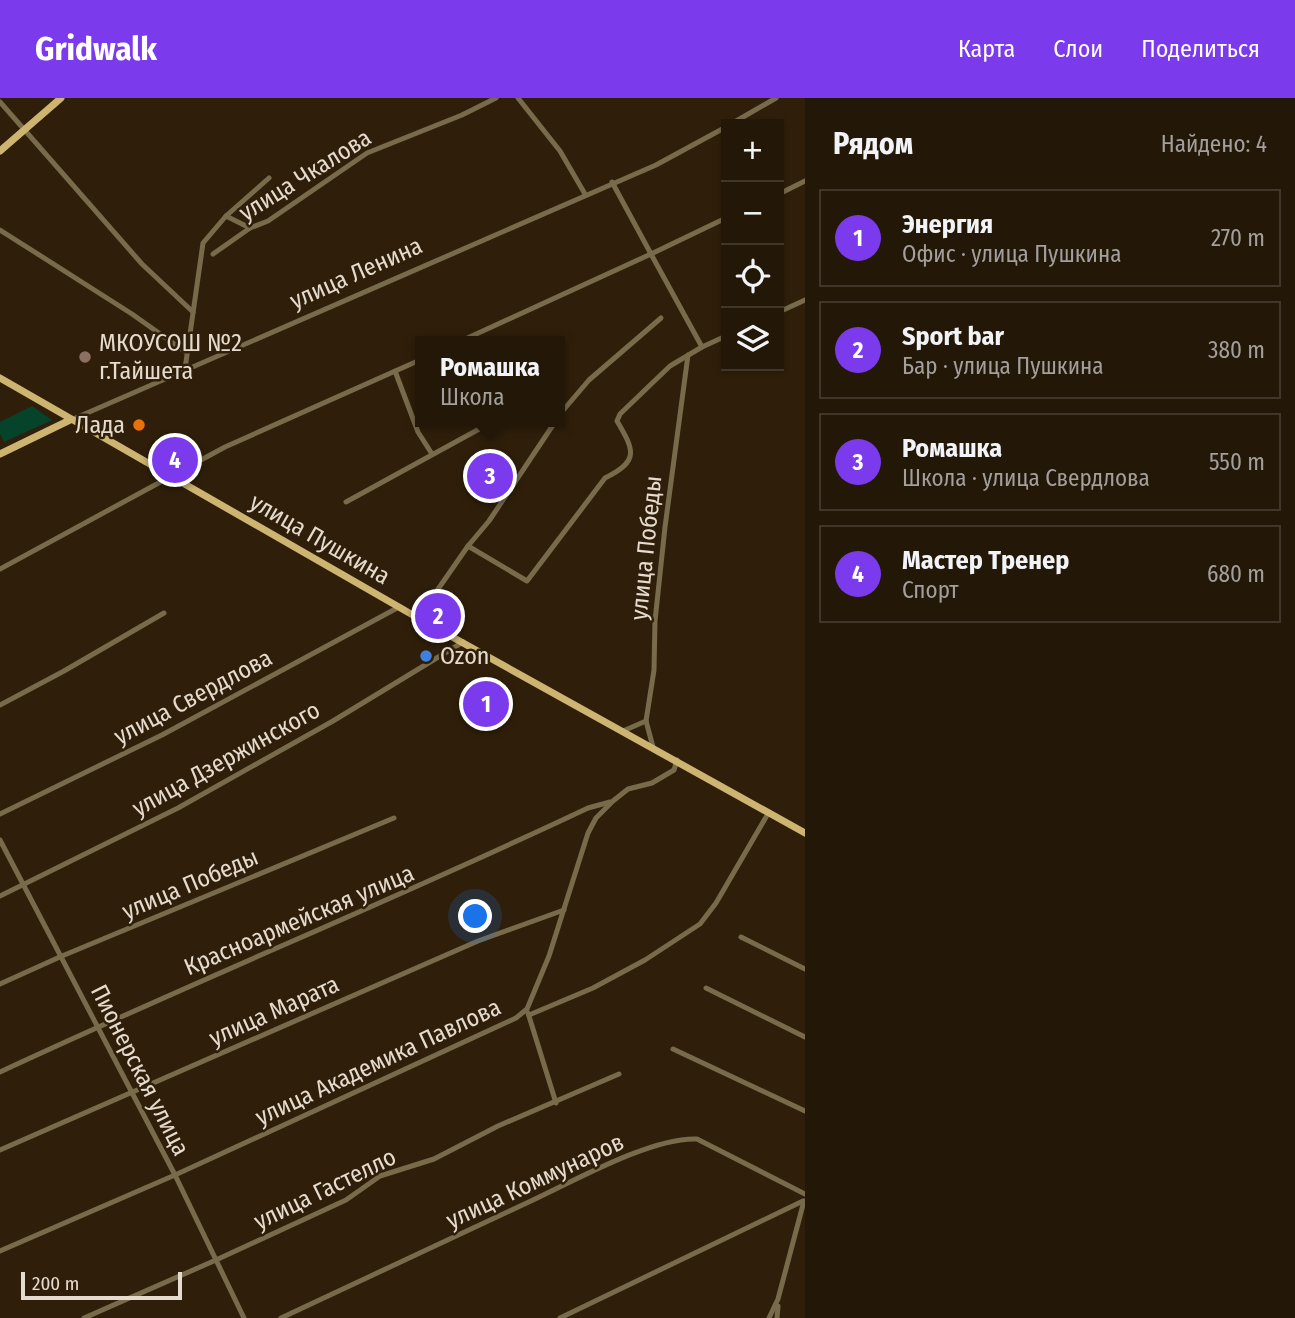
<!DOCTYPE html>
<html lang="ru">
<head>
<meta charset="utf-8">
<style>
  :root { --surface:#231708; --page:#2b2012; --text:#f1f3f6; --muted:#a39f9c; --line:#403629; --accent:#7c3aed }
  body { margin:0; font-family:"Fira Sans Condensed",sans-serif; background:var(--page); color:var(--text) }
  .controls { position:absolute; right:21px; top:21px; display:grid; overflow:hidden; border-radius:0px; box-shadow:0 2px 5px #0004 }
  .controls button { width:63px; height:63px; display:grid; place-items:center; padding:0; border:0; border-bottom:2px solid var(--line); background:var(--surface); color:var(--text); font:35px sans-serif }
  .scale { position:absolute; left:21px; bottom:18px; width:161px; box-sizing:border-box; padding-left:7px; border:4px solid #e5dbce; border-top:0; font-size:19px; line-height:24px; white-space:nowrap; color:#e5dbce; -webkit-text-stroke:5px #2f1f0a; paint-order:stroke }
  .you { position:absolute; left:476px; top:819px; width:24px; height:24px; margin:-18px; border:5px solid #fff; border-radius:50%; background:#1a73e8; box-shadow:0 0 0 10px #1a73e833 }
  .badge { display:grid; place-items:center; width:46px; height:46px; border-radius:50%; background:var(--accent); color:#fff; font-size:23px; font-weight:700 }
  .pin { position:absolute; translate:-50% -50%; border:4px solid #fff; box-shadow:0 2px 7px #0006 }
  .popup { position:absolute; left:415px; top:238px; width:150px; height:91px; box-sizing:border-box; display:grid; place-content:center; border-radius:0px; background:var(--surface); filter:drop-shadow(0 2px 5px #0005); font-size:23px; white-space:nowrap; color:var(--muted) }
  .popup b { font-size:26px; color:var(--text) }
  .popup::after { content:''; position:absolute; left:50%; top:100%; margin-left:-14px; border:14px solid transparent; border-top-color:var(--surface) }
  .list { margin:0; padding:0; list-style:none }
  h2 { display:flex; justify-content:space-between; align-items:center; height:91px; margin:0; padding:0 28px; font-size:30px }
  h2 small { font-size:23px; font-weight:400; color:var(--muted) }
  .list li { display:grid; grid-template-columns:46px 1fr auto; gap:21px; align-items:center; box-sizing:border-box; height:98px; margin:0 14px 14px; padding:0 14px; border:2px solid var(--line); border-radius:0px }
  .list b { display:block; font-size:26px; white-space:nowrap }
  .list p { margin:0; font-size:23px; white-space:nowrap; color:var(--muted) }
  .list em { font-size:23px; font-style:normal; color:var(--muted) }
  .icon { flex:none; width:38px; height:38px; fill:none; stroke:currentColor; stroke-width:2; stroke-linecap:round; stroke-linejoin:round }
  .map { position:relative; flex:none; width:805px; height:1220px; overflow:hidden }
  header { display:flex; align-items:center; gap:42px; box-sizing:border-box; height:98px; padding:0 35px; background:var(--accent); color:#fff }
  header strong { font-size:33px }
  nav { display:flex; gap:38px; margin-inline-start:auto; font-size:24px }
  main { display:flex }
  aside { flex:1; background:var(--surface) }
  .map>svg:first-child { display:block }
  .green { fill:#05432a }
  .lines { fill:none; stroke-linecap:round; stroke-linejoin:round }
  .minor { stroke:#776b4c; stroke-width:5 }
  .major { stroke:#cdb471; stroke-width:7 }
  .education-dot { fill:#8d6e63; stroke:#2f1f0a; stroke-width:2.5 }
  .food-dot { fill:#e8710a; stroke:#2f1f0a; stroke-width:2.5 }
  .shop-dot { fill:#3f7fe0; stroke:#2f1f0a; stroke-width:2.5 }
  .labels { text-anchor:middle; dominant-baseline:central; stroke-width:5; stroke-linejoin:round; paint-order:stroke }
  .street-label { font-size:24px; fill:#e5dbce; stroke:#2f1f0a }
  .poi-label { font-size:24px; fill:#e5dbce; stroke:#2f1f0a; text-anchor:start }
</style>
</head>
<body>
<header>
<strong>Gridwalk</strong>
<nav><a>Карта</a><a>Слои</a><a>Поделиться</a></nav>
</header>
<main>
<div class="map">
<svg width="805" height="1220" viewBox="0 0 805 1220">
  <rect width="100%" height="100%" fill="#2f1f0a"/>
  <!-- green -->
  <path class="green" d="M 32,308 L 52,322 L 4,344 L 0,336 L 0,324 Z"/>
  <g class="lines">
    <!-- minor -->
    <g class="minor">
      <path d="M 518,0 L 560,53 L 585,96"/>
      <path d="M 0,4 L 142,166 L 193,214"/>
      <path d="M 731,26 L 776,0"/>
      <path d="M 779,96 L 805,83"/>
      <path d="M 226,118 L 250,130"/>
      <path d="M 726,120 L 651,156 L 702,249 L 726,238"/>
      <path d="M 0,132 L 132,216 L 187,255"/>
      <path d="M 213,156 L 250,130 L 268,123 L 367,55 L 462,17 L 496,0"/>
      <path d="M 779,214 L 805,202"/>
      <path d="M 461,243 L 651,156 L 612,84"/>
      <path d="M 185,271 L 203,145 L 226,118 L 269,80"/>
      <path d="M 395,273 L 418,334 L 432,356"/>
      <path d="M 560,316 L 589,282 L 661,220"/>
      <path d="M 71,322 L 656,67 L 726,29"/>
      <path d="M 346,404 L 492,324"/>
      <path d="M 468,448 L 527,483 L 605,380 C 640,363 634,352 617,323 L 620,316 L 670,268 L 702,249"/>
      <path d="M 0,471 L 225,349 L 420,262"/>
      <path d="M 418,520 L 468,448 L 489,423 L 555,324"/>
      <path d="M 0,607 L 64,573 L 164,515"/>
      <path d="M 646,623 L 653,649"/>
      <path d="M 623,633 L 646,623 L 654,572 L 655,523 L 665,429 L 688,257"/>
      <path d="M 0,716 L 162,637 L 399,509"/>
      <path d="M 0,742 L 175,1077 L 244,1220"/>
      <path d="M 0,798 L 178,710 L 333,623 L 463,544"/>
      <path d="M 741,839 L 805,871"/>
      <path d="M 0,886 L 62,858 L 394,720"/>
      <path d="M 706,890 L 805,939"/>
      <path d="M 528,915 L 556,1005"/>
      <path d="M 529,917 L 593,890 L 645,862 L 700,826 L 716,805 L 769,714"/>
      <path d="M 673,951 L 805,1013"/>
      <path d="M 0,974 C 195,883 394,802 588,710 L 610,704"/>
      <path d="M 0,1052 L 478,843 L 564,812"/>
      <path d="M 0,1153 L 175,1077 L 516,920 L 527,911 L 549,858 L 588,735 L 596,720 L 613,703 L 628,691 L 652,685 L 674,672 L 677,662"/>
      <path d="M 84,1220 L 216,1162 L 346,1102 L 380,1078 L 434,1061 L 498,1028 L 619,976"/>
      <path d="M 281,1220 C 365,1181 449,1141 533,1102 C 576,1082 652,1039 697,1041 L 805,1096"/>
      <path d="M 560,1220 L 803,1103"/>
      <path d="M 769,1220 L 778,1201 L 804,1103"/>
      <path d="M 777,1220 L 778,1208"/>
    </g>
    <!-- major -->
    <g class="major">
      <path d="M 0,53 L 61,0"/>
      <path d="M 0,280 L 418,520 L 805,735"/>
      <path d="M 0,356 L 70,322"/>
    </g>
  </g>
  <!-- markers -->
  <circle class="education-dot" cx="85" cy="259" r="7"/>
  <circle class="food-dot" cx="139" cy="327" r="7"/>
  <circle class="shop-dot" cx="426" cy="558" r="7"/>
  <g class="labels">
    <!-- street labels -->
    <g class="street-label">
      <text transform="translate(305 77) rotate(-32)">улица Чкалова</text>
      <text transform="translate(356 175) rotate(-24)">улица Ленина</text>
      <text transform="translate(320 441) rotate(30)">улица Пушкина</text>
      <text transform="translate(646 450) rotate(-84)">улица Победы</text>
      <text transform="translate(193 599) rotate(-28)">улица Свердлова</text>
      <text transform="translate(226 661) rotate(-29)">улица Дзержинского</text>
      <text transform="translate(190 786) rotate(-23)">улица Победы</text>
      <text transform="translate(299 822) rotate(-23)">Красноармейская улица</text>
      <text transform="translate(274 913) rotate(-24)">улица Марата</text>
      <text transform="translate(378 964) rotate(-25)">улица Академика Павлова</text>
      <text transform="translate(140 972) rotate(63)">Пионерская улица</text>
      <text transform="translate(535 1083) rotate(-25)">улица Коммунаров</text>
      <text transform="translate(325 1091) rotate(-26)">улица Гастелло</text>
    </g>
    <!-- poi labels -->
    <g class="poi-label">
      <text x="99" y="245">МКОУСОШ №2<tspan x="99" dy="28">г.Тайшета</tspan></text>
      <text x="125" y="327" text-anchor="end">Лада</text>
      <text x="440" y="558">Ozon</text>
    </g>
  </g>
</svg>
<div class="controls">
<button>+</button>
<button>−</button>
<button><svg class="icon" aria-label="locate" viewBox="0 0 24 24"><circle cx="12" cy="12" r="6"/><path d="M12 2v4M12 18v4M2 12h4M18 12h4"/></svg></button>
<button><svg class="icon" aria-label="layers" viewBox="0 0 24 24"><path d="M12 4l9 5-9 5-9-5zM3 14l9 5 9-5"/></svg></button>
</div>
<div class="scale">200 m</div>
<div class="you"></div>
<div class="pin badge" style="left:486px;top:606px">1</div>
<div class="pin badge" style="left:438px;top:518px">2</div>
<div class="pin badge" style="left:490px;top:378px">3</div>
<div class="popup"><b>Ромашка</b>Школа</div>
<div class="pin badge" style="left:175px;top:362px">4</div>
</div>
<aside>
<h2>Рядом<small>Найдено: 4</small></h2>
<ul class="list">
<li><span class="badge">1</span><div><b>Энергия</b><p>Офис · улица Пушкина</p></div><em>270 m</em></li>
<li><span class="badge">2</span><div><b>Sport bar</b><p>Бар · улица Пушкина</p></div><em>380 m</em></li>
<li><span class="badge">3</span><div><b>Ромашка</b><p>Школа · улица Свердлова</p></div><em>550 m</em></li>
<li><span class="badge">4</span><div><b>Мастер Тренер</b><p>Спорт</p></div><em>680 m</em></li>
</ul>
</aside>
</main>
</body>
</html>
